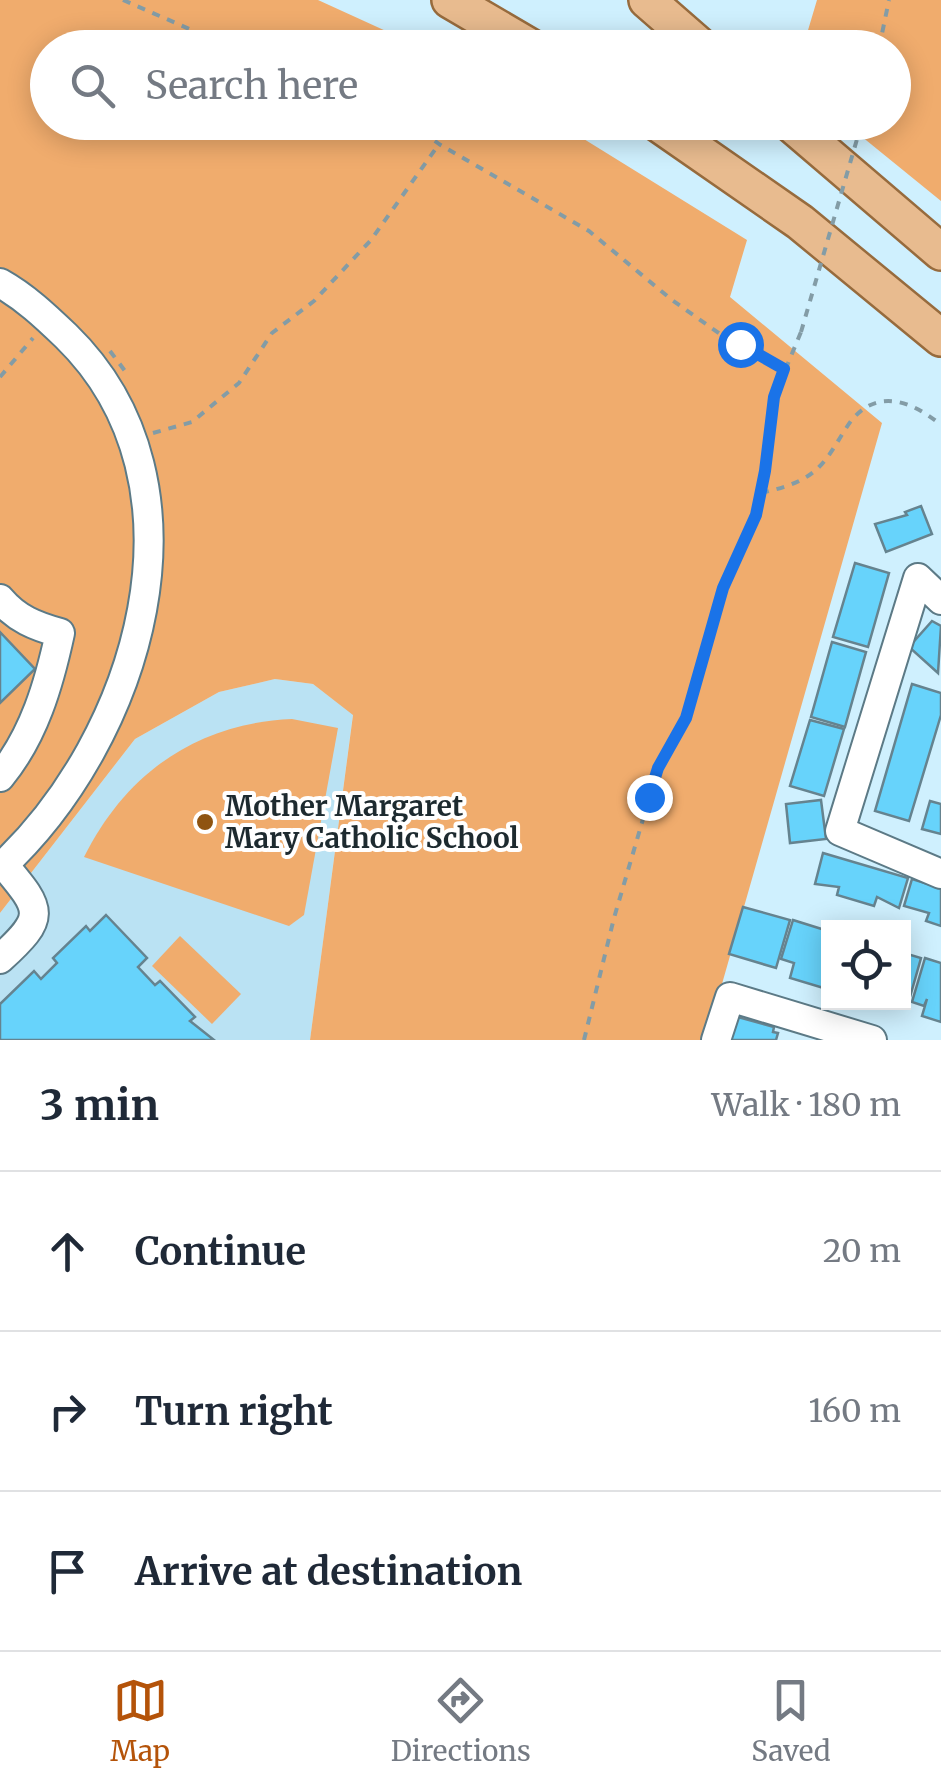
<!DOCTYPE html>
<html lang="en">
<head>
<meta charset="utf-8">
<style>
  :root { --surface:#fff; --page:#f6f6f7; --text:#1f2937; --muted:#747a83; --line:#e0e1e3; --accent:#b45309 }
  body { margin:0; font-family:Merriweather,serif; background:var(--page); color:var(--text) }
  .controls { position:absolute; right:30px; bottom:30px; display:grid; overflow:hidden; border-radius:0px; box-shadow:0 5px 25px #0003 }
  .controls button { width:90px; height:90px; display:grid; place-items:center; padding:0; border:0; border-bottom:2px solid var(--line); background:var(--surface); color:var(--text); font:50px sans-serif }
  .stop { position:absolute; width:30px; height:30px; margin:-22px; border:8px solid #1a73e8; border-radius:50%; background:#fff }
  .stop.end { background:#1a73e8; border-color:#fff; box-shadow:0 2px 10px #0008 }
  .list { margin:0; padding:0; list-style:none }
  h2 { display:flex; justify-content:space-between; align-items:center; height:130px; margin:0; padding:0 40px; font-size:42px }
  h2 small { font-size:32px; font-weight:400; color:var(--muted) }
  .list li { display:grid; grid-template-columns:65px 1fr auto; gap:30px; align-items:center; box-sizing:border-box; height:160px; padding:0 40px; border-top:2px solid var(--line) }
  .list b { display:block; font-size:38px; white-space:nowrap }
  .list em { font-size:32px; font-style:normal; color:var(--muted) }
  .icon { flex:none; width:55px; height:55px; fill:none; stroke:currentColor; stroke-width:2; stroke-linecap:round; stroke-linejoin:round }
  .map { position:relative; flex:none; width:941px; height:1040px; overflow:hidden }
  .search { position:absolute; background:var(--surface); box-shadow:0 5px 25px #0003; left:30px; right:30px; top:30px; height:110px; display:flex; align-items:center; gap:25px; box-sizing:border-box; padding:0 35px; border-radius:55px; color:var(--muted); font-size:38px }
  .sheet { height:610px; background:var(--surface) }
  nav { display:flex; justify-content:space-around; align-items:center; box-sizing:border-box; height:140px; border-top:2px solid var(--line); background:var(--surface); font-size:28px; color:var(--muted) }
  nav a { display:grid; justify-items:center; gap:5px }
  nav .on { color:var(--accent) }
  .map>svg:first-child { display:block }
  .built { fill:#bae2f3 }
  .green { fill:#f0ac6d }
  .building { fill:#67d3fb; stroke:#65838f; stroke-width:2.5 }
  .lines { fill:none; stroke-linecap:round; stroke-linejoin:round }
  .minor-casing { stroke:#5c7a86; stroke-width:32 }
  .major-casing { stroke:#976b3d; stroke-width:40 }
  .path { stroke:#839ca6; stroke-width:4; stroke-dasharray:8 8; stroke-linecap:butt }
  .minor { stroke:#fff; stroke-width:28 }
  .major { stroke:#e8bb8f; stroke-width:35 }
  .path-bridge { stroke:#839ca6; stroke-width:4; stroke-dasharray:8 8; stroke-linecap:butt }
  .route { stroke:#1a73e8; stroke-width:12 }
  .poi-dot { fill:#8f5411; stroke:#fff; stroke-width:4 }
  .labels { text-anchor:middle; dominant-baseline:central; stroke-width:8; stroke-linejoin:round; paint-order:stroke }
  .poi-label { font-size:28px; font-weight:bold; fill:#1d2a2f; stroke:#fff; text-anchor:start }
</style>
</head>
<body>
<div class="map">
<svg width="941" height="1040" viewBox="0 0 941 1040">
  <rect width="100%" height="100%" fill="#cff0fe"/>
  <!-- built -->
  <path class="built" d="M 275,679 L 313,684 L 353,714 L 310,1040 L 0,1040 L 0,913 L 135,739 L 219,692 Z"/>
  <!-- green -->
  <g class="green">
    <path d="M 0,0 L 318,0 L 421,47 L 48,48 L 48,122 L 558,123 L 747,240 L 730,297 L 882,423 L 706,1040 L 310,1040 L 353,715 L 313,684 L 275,679 L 219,692 L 135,739 L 0,913 Z"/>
    <path d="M 817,0 L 941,0 L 941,201 L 845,123 L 894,122 L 894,48 L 803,47 Z"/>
    <path d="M 292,719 L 338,728 L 304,915 L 289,926 L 84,857 C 126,773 197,723 292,719 Z"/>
    <path d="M 180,936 L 241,994 L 212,1024 L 152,966 Z"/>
  </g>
  <!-- building -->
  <g class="building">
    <path d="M 921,506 L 932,534 L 886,552 L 875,524 L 907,515 L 905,512 Z"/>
    <path d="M 855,563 L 889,573 L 868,647 L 833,637 Z"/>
    <path d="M 932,621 L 941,626 L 938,673 L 909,647 Z"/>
    <path d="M 0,632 L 35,669 L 0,703 Z"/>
    <path d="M 832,642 L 866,652 L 845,727 L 811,717 Z"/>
    <path d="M 912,684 L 941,693 L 941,715 L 909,821 L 875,811 Z"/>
    <path d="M 810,720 L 844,729 L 824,796 L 790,786 Z"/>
    <path d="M 821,800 L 826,839 L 790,843 L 786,804 Z"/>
    <path d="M 930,801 L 941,804 L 941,834 L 922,829 Z"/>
    <path d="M 823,853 L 908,878 L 899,908 L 877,897 L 874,906 L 837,895 L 839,887 L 815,884 Z"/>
    <path d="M 912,879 L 941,888 L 941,926 L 926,921 L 929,913 L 904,906 Z"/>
    <path d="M 743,907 L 790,920 L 776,968 L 729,954 Z"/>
    <path d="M 106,915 L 147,958 L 138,967 L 155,985 L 160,981 L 195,1017 L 190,1021 L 214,1040 L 0,1040 L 0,1004 L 34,971 L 41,979 L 57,963 L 53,958 L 86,926 L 90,931 Z"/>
    <path d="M 793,920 L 828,931 L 827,989 L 790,978 L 794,963 L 781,959 Z"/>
    <path d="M 904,953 L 921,958 L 910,997 L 904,995 Z"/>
    <path d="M 925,958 L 941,963 L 941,1022 L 922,1016 L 927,999 L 924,1006 L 912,1002 Z"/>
    <path d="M 738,1017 L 774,1027 L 773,1032 L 778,1033 L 776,1040 L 725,1040 Z"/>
  </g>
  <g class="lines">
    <!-- minor casing -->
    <g class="minor-casing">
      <g id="minor">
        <path d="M 0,283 C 25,297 45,316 66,336 C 218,484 139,740 0,868"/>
        <path d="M 0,599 C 17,619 35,626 60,633 C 49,684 34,736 0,777"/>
        <path d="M 941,600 L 918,578 L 840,831 L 941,874"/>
        <path d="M 0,959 C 46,917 43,911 4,865"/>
        <path d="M 716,1040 L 730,997 L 872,1040"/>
      </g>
    </g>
    <!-- major casing -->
    <g class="major-casing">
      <g id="major">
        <path d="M 450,0 L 532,48"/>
        <path d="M 647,0 L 702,48"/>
        <path d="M 656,122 L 800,222 L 941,338"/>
        <path d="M 789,122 L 941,252"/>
      </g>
    </g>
    <!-- path -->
    <g class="path">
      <path d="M 123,0 L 233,48"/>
      <path d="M 879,48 L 889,0"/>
      <path d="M 409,122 L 439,144 L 589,231 L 672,300 L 720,334 L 784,369"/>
      <path d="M 110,351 L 125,371"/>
      <path d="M 0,377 L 33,338"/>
      <path d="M 153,433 L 192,422 L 239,383 L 272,333 L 314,301 L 371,240 L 439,144"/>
      <path d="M 761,493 C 782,488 803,483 819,467 C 832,454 840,436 851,421 C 878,387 913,402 941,425"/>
      <path d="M 584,1040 L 614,918 L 658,768 L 686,718 L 723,588 L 756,515 L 765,471 L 774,397 L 801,332"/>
    </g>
    <!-- minor -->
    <use href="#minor" class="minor"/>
    <!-- major -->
    <use href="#major" class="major"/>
    <!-- path-bridge -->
    <path class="path-bridge" d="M 801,332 L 862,122"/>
  </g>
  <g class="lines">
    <!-- route -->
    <path class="route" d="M 649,797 L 658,768 L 686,718 L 723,588 L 756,515 L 765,471 L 774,397 L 784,369 L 740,344"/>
  </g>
  <!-- markers -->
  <circle class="poi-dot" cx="205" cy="822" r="10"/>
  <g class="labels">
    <!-- poi labels -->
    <g class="poi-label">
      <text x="225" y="806">Mother Margaret<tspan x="225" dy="32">Mary Catholic School</tspan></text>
    </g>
  </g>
</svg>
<div class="controls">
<button><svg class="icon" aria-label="locate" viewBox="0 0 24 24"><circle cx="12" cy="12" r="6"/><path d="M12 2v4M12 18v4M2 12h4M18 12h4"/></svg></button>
</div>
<div class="stop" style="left:740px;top:344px"></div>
<div class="stop end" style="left:649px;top:797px"></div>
<div class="search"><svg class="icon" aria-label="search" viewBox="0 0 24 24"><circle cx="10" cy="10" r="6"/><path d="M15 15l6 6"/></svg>Search here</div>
</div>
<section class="sheet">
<h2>3 min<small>Walk · 180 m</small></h2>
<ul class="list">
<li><svg class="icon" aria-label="ahead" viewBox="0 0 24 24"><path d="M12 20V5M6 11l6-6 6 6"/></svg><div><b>Continue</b></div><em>20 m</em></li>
<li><svg class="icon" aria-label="right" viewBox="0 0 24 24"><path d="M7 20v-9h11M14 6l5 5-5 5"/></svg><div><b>Turn right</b></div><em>160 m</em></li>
<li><svg class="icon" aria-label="arrive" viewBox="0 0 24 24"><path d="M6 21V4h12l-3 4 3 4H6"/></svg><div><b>Arrive at destination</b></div></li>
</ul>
</section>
<nav>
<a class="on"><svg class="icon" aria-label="map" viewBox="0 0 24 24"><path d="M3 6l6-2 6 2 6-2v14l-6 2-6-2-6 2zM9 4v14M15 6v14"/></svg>Map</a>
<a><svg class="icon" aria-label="directions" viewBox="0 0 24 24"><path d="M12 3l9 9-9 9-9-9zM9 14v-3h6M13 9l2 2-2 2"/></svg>Directions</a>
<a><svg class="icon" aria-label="saved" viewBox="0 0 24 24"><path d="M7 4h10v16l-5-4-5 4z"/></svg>Saved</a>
</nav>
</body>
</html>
